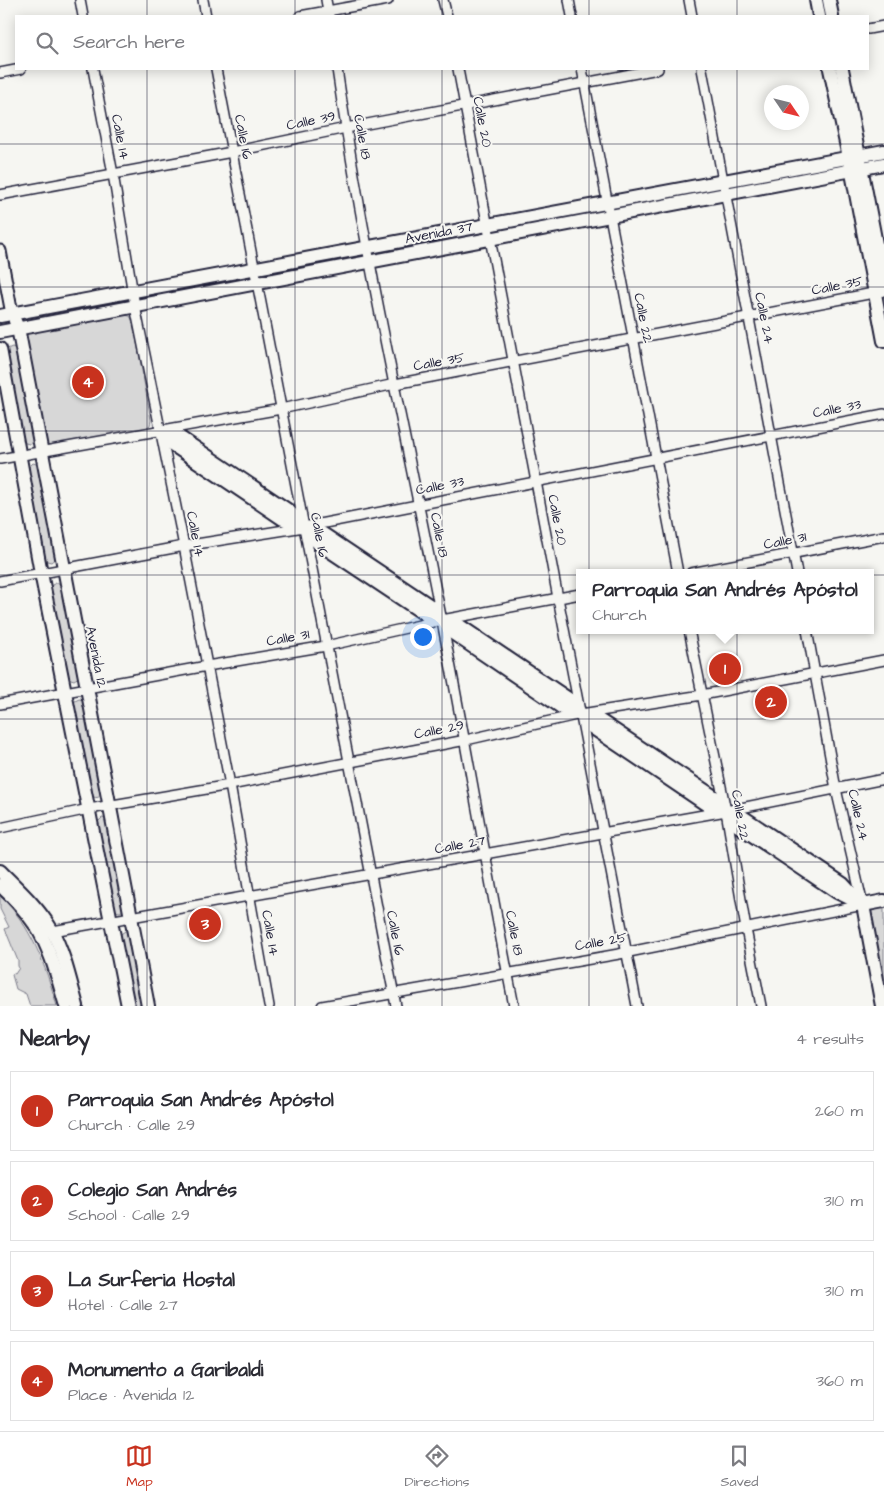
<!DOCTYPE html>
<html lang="en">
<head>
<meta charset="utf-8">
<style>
  :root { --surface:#fff; --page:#f7f7f7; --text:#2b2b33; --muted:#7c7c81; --line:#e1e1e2; --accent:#c8321e }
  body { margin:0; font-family:"Architects Daughter",sans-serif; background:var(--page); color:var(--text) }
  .compass { position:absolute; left:764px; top:85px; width:45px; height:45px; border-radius:50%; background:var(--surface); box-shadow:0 2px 12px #0003; rotate:125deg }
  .you { position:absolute; left:422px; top:636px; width:18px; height:18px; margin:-12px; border:4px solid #fff; border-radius:50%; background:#1a73e8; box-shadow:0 0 0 8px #1a73e833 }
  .badge { display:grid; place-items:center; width:32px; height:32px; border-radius:50%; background:var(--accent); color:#fff; font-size:16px; font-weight:700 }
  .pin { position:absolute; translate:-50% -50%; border:2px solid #fff; box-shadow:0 1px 5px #0006 }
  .popup { position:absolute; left:576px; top:569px; width:298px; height:65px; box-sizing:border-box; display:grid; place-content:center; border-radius:0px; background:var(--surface); filter:drop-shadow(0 1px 4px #0005); font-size:16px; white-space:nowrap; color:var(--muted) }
  .popup b { font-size:19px; color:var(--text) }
  .popup::after { content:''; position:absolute; left:50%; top:100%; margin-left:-10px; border:10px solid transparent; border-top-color:var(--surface) }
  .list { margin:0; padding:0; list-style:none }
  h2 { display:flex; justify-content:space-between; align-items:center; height:65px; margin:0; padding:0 20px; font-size:21px }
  h2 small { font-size:16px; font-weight:400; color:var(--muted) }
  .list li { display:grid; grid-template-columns:32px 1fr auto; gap:15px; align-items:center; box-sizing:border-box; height:80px; margin:0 10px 10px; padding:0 10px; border:1px solid var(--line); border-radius:0px }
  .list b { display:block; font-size:19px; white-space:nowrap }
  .list p { margin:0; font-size:16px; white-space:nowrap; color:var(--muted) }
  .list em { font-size:16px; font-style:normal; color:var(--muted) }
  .icon { flex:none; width:28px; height:28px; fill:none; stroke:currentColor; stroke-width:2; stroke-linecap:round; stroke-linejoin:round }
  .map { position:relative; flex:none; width:884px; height:1006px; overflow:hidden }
  .search { position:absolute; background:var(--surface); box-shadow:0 2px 12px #0003; left:15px; right:15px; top:15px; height:55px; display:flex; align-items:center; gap:12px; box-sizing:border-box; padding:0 18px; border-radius:0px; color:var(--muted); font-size:19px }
  .sheet { height:425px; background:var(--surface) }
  nav { display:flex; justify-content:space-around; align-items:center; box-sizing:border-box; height:70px; border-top:1px solid var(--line); background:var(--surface); font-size:14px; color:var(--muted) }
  nav a { display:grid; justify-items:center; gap:2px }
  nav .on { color:var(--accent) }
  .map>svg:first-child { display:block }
  .green { fill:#d7d7d7; stroke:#7c7c89 }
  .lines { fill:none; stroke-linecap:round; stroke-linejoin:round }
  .minor-casing { stroke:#22223b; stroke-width:12 }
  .tertiary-casing { stroke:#22223b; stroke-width:15 }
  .secondary-casing { stroke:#22223b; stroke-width:16 }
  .minor { stroke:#f6f6f2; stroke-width:9 }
  .tertiary { stroke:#f6f6f2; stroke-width:11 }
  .secondary { stroke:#f6f6f2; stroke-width:12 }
  .grid { fill:none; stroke:#22223b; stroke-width:1; stroke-opacity:0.55 }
  .labels { text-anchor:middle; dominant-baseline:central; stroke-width:4; stroke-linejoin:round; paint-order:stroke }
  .street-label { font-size:14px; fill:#22223b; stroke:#f6f6f2 }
</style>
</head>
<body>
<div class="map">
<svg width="884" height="1006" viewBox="0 0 884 1006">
  <rect width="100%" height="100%" fill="#f6f6f2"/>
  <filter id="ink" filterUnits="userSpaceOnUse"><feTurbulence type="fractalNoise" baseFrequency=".02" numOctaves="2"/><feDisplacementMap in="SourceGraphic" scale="10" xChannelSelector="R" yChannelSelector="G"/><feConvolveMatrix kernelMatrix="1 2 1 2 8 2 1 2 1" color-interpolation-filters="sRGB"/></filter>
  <g filter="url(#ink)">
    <!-- green -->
    <g class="green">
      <path d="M 124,315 L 130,316 L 133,321 L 151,420 L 150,425 L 146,428 L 50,445 L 45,444 L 24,336 L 28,333 Z"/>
      <path d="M 12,347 L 16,348 L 34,441 L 29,444 L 22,442 L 5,350 Z"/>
      <path d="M 33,463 L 39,465 L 56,558 L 51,562 L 47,561 L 44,557 L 28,468 Z"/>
      <path d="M 56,583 L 61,583 L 79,677 L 74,680 L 68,678 L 50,589 L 52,585 Z"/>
      <path d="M 79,699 L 83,700 L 103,794 C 99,798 95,799 91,795 L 73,705 L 75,701 Z"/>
      <path d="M 102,818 L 107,819 L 125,909 L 120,912 L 114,911 L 97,823 Z"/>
      <path d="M 0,896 C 32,926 45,965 57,1006 L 30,1006 L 26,994 L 16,989 L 12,975 L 13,973 L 15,974 L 19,968 L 18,966 L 18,961 L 5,929 L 9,927 L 0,909 Z"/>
      <path d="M 884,907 L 884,992 L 869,910 Z"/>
      <path d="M 125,931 L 128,931 L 145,1006 L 131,1006 L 118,936 Z"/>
    </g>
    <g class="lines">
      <!-- minor casing -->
      <g class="minor-casing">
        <g id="minor">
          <path d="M 80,0 L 83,16"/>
          <path d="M 203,0 L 206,16"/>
          <path d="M 326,0 L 329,16"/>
          <path d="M 443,0 L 447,16"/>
          <path d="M 569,0 L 572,16"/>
          <path d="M 689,0 L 692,16"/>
          <path d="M 300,16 L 388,0"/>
          <path d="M 868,29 L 884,26"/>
          <path d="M 93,69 L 113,174 L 135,306 L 184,546 L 230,785 L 269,1006"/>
          <path d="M 216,69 L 396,1006"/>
          <path d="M 337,69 C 363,247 403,424 438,601 C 465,736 487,871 514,1006"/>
          <path d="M 458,69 L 558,598 L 637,1006"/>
          <path d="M 582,69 L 678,573"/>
          <path d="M 702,69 L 797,573"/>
          <path d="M 0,73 L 21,69"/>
          <path d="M 0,195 L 232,152 L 346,128 L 658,69"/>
          <path d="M 0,459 L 281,409 L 395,384 L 884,291"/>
          <path d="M 691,573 L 884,536"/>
          <path d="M 0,581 L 184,546 L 304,527 L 884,414"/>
          <path d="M 689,630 L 726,811 L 746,929 L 761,1006"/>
          <path d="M 0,704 L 207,666 L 326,646 L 442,620 L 580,594"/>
          <path d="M 0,828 L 89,809 L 230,785 L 466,740 L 581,714 L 702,695 L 884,660"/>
          <path d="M 47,932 L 726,811 L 884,779"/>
          <path d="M 322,1006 L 619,954 L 863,905 L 836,789 L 807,630"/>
        </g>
      </g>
      <!-- tertiary casing -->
      <g class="tertiary-casing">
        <path id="tertiary" d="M 0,251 L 12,314"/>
      </g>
      <!-- secondary casing -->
      <g class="secondary-casing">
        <g id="secondary">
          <path d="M 816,0 L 819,16"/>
          <path d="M 829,0 L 832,16"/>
          <path d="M 830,69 L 849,157 L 884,341"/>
          <path d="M 842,69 L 884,285"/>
          <path d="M 0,316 L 884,151"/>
          <path d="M 15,321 L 18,328 L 148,1006"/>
          <path d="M 0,332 L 884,164"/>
          <path d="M 0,349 L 41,573 L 128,1006"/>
          <path d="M 160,430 L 173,445 L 283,519 L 304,527 L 318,543 L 426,615 L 442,620 L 454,634 L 564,709 L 581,714 L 593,728 L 710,807 L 726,811 L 737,825 L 837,892 L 863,905"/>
          <path d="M 162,431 L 179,437 L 289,511 L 304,527 L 323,534 L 432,607 L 442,620 L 460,626 L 570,700 L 581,714 L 599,720 L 716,798 L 726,811 L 743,817 L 843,884 L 856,898"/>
          <path d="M 0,871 C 18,889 38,907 51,929 C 64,952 70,981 77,1006"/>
          <path d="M 0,885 C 13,897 26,911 36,926 C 51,950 58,979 66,1006"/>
          <path d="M 863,905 L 882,1006"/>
          <path d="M 863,905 L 884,901"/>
        </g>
      </g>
      <!-- minor -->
      <use href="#minor" class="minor"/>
      <!-- tertiary -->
      <use href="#tertiary" class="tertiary"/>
      <!-- secondary -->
      <use href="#secondary" class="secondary"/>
    </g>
  </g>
  <!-- grid -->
  <path class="grid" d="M 147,0 L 147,16M 295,0 L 295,16M 442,0 L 442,16M 589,0 L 589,16M 737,0 L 737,16M 147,69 L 147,1006M 295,69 L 295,1006M 442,69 L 442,1006M 589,69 L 589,1006M 737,69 L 737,1006M 0,144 L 884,144M 0,287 L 884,287M 0,431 L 884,431M 0,575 L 884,575M 0,719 L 884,719M 0,862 L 884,862"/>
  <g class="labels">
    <!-- street labels -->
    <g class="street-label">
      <text transform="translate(311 121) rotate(-12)">Calle 39</text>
      <text transform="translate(482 122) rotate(79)">Calle 20</text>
      <text transform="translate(120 137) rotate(79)">Calle 14</text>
      <text transform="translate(243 137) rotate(79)">Calle 16</text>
      <text transform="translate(362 137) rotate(80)">Calle 18</text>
      <text transform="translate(439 233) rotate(-11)">Avenida 37</text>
      <text transform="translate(837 286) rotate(-11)">Calle 35</text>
      <text transform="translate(643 318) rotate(79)">Calle 22</text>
      <text transform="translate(764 318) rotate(79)">Calle 24</text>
      <text transform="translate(439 362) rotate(-10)">Calle 35</text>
      <text transform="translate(837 409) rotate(-11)">Calle 33</text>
      <text transform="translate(440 486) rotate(-11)">Calle 33</text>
      <text transform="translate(557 520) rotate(79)">Calle 20</text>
      <text transform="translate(195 534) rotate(79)">Calle 14</text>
      <text transform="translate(319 535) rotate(79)">Calle 16</text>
      <text transform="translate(439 535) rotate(79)">Calle 18</text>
      <text transform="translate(785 541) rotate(-11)">Calle 31</text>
      <text transform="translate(288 638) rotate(-10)">Calle 31</text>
      <text transform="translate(96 657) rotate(79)">Avenida 12</text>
      <text transform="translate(439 730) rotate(-11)">Calle 29</text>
      <text transform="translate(740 815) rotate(80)">Calle 22</text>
      <text transform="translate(858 815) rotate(77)">Calle 24</text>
      <text transform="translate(460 845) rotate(-10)">Calle 27</text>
      <text transform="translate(270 933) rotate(80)">Calle 14</text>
      <text transform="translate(395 933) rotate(79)">Calle 16</text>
      <text transform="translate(514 933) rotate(79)">Calle 18</text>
      <text transform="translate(601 942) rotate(-10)">Calle 25</text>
    </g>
  </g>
</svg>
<svg class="compass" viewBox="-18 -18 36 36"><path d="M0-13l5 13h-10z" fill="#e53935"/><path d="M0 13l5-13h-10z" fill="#7c7c81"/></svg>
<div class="you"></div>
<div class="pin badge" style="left:725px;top:669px">1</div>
<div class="popup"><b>Parroquia San Andrés Apóstol</b>Church</div>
<div class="pin badge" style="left:771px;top:702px">2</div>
<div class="pin badge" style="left:205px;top:924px">3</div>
<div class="pin badge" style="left:88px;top:382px">4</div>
<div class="search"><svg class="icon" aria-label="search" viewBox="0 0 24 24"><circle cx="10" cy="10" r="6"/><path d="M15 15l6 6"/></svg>Search here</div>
</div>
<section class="sheet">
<h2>Nearby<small>4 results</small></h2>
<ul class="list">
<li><span class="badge">1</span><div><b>Parroquia San Andrés Apóstol</b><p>Church · Calle 29</p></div><em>260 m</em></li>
<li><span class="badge">2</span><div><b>Colegio San Andrés</b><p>School · Calle 29</p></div><em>310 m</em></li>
<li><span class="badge">3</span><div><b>La Surferia Hostal</b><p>Hotel · Calle 27</p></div><em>310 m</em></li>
<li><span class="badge">4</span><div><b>Monumento a Garibaldi</b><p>Place · Avenida 12</p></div><em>360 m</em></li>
</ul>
</section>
<nav>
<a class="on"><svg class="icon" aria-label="map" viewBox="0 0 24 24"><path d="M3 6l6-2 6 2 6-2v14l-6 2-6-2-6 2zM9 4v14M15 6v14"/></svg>Map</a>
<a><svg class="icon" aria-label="directions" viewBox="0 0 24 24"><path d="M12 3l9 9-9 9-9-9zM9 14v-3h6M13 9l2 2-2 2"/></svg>Directions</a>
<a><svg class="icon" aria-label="saved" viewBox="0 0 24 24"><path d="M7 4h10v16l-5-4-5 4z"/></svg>Saved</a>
</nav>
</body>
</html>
